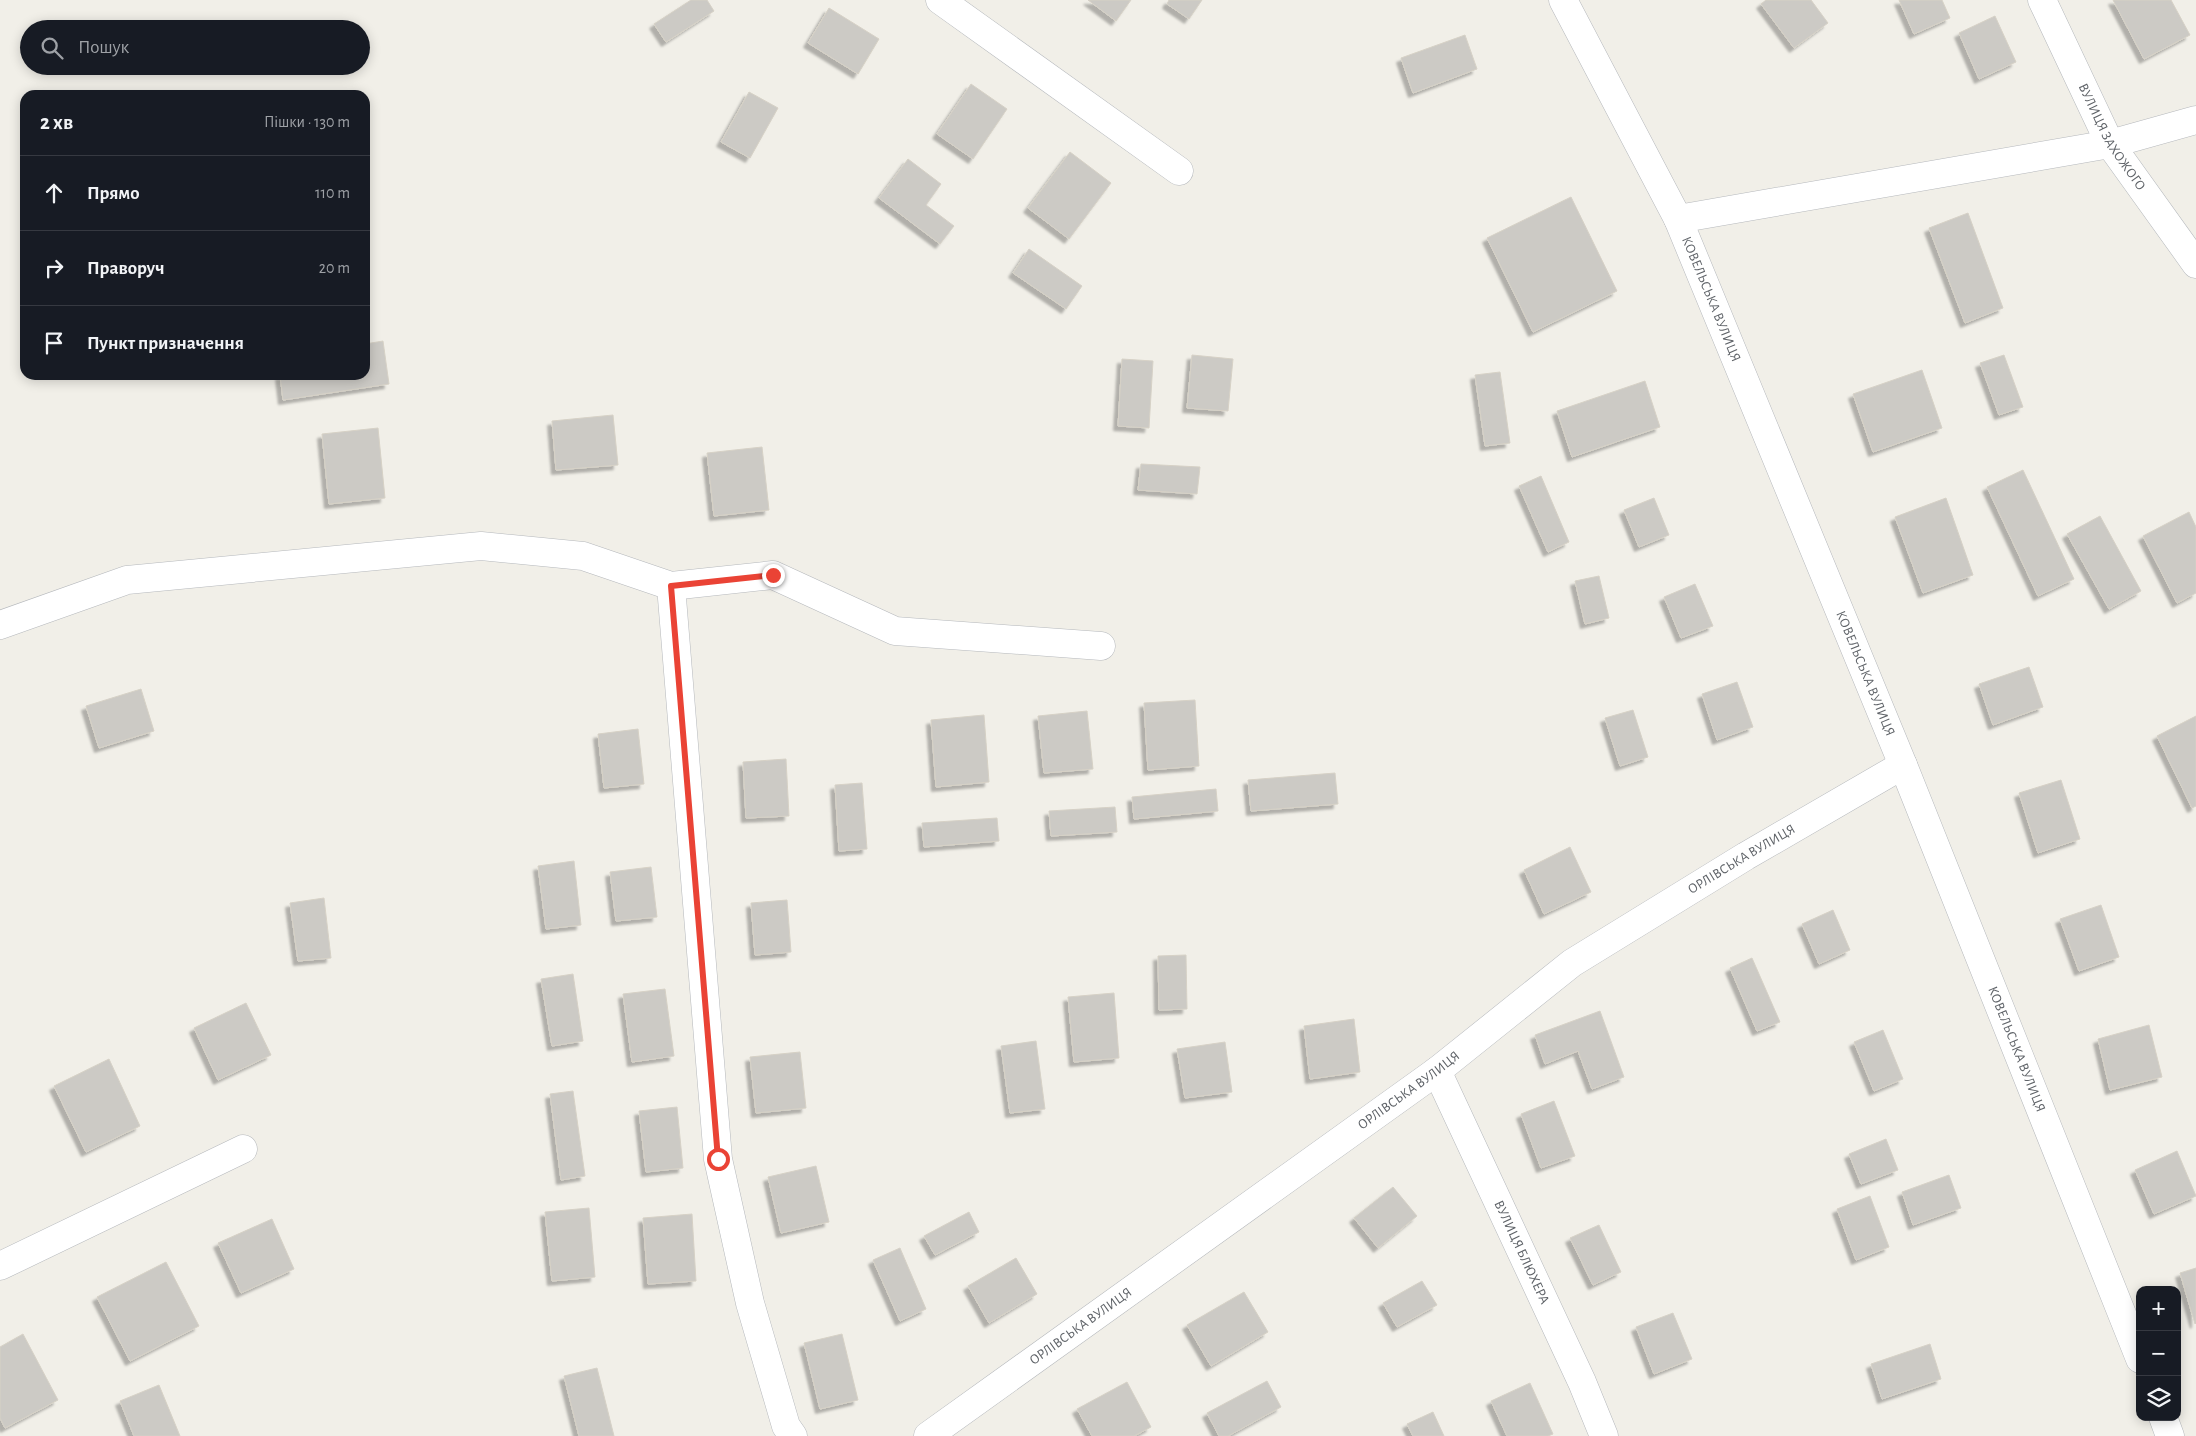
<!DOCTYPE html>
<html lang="uk">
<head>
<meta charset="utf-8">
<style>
  :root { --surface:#171b24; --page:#242831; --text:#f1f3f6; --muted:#9ea1a6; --line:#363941 }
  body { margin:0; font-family:"Alegreya Sans",sans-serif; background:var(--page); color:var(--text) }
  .controls { position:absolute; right:15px; bottom:15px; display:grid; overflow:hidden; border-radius:10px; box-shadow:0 2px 12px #0003 }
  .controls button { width:45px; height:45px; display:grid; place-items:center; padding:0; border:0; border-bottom:1px solid var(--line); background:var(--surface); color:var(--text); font:25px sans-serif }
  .stop { position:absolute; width:15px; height:15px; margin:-11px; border:4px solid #ea4335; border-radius:50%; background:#fff }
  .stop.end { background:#ea4335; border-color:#fff; box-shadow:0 1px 5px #0008 }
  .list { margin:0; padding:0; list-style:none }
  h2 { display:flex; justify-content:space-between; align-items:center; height:65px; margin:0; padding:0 20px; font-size:21px }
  h2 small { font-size:16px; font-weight:400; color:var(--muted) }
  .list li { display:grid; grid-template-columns:32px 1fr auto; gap:15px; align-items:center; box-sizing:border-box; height:75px; padding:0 20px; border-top:1px solid var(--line) }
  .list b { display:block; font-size:19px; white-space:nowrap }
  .list em { font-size:16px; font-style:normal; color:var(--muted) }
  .icon { flex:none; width:28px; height:28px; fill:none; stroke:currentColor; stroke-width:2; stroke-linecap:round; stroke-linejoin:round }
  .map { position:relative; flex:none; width:2196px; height:1436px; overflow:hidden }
  .search { position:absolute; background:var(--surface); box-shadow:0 2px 12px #0003; left:20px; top:20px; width:350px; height:55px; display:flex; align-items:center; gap:12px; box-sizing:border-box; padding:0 18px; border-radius:28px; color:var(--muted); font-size:19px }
  .panel { position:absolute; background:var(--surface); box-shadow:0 2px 12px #0003; left:20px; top:90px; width:350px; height:290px; border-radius:15px }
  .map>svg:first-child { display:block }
  .building { fill:#cccac5; stroke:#d6d1c6; filter:url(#shadow) }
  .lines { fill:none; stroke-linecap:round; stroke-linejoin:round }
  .street-casing { stroke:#b5b8bc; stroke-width:29 }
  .street { stroke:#fff; stroke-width:28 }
  .route { stroke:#ea4335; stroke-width:6 }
  .labels { text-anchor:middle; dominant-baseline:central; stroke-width:5; stroke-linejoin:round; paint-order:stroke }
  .street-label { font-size:14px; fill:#5f6368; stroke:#fff }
</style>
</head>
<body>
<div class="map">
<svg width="2196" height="1436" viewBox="0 0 2196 1436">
  <defs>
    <filter id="shadow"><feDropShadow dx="-4.5" dy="4.5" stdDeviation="1" flood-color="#0004"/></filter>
  </defs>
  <rect width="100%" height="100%" fill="#f1efe8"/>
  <!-- building -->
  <g class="building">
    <path d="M 691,0 L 707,0 L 714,11 L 666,42 L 654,24 Z"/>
    <path d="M 1088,0 L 1131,0 L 1116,21 Z"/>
    <path d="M 1169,0 L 1202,0 L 1189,19 L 1167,4 Z"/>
    <path d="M 1766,0 L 1811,0 L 1828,23 L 1794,48 L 1761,4 Z"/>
    <path d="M 1899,0 L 1942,0 L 1950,18 L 1914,34 Z"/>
    <path d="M 2113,0 L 2171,0 L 2190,35 L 2144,59 Z"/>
    <path d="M 829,8 L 879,39 L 858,74 L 808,43 Z"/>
    <path d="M 1995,16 L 2016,62 L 1979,79 L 1959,33 Z"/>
    <path d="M 1465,35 L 1477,69 L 1413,93 L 1401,58 Z"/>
    <path d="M 971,84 L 1007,109 L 973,159 L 937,134 Z"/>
    <path d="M 749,92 L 778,108 L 750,158 L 721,142 Z"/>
    <path d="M 1070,152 L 1111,183 L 1069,239 L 1028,208 Z"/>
    <path d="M 908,159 L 941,184 L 926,205 L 954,226 L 940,244 L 879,198 Z"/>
    <path d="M 1571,197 L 1617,291 L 1533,332 L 1487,238 Z"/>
    <path d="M 1968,213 L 2003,308 L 1965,323 L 1929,228 Z"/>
    <path d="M 1029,249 L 1082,286 L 1066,309 L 1013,273 Z"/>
    <path d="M 383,341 L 389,384 L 283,400 L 280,375 L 365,375 L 365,344 Z"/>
    <path d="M 1192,355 L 1233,359 L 1228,411 L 1187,408 Z"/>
    <path d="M 2004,355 L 2023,407 L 1999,415 L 1980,363 Z"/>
    <path d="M 1122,359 L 1153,361 L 1149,428 L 1118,426 Z"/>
    <path d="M 1922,370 L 1942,428 L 1873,452 L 1853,394 Z"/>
    <path d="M 1500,372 L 1510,443 L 1485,446 L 1475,375 Z"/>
    <path d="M 1645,381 L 1660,427 L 1572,457 L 1557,411 Z"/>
    <path d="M 613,415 L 618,465 L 556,470 L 552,421 Z"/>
    <path d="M 378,428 L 385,498 L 329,504 L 322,434 Z"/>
    <path d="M 762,447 L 769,510 L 714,516 L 707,453 Z"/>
    <path d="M 1141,464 L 1200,467 L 1197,494 L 1138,490 Z"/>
    <path d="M 2023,470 L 2074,579 L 2038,596 L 1987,487 Z"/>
    <path d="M 1541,476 L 1569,542 L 1548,552 L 1519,486 Z"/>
    <path d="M 1654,498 L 1669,535 L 1639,547 L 1624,510 Z"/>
    <path d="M 1946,498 L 1973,575 L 1923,593 L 1895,517 Z"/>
    <path d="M 2189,512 L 2196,527 L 2196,593 L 2177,603 L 2143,536 Z"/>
    <path d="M 2100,516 L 2141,591 L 2109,609 L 2067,534 Z"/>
    <path d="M 1599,576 L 1609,618 L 1585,624 L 1575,581 Z"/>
    <path d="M 1695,584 L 1713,626 L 1681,638 L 1664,597 Z"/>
    <path d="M 2029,667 L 2043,707 L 1993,725 L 1979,684 Z"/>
    <path d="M 1737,682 L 1753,727 L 1717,740 L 1702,694 Z"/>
    <path d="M 141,689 L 154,731 L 99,748 L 86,706 Z"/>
    <path d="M 1195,700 L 1199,766 L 1148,770 L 1144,703 Z"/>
    <path d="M 1633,710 L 1648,757 L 1620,766 L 1605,718 Z"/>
    <path d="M 1087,711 L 1093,769 L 1044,773 L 1038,716 Z"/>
    <path d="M 984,715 L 989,782 L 936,787 L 931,720 Z"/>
    <path d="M 2196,716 L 2196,806 L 2192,808 L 2157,736 Z"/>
    <path d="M 638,729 L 644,784 L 604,788 L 598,734 Z"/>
    <path d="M 786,759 L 789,816 L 746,818 L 743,762 Z"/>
    <path d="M 1335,773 L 1338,804 L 1251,811 L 1248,780 Z"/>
    <path d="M 2061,780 L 2080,839 L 2038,853 L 2019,793 Z"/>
    <path d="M 862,783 L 867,849 L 839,851 L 835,785 Z"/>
    <path d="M 1216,789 L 1218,811 L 1134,819 L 1132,797 Z"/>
    <path d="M 1115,807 L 1117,832 L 1051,836 L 1049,811 Z"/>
    <path d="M 997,818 L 999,841 L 924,847 L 922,823 Z"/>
    <path d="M 1570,847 L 1591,892 L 1544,914 L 1524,870 Z"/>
    <path d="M 574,861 L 581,925 L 546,929 L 538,866 Z"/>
    <path d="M 651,867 L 657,917 L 616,921 L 610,872 Z"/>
    <path d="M 324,898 L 331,958 L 298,961 L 290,903 Z"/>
    <path d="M 787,900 L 791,952 L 755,955 L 751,903 Z"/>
    <path d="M 2101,905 L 2119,957 L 2079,971 L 2060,919 Z"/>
    <path d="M 1833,910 L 1850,950 L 1819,964 L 1802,924 Z"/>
    <path d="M 1186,955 L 1187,1009 L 1159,1010 L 1158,956 Z"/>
    <path d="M 1752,958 L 1780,1022 L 1757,1031 L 1730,968 Z"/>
    <path d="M 573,974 L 583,1041 L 552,1046 L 541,979 Z"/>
    <path d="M 665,989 L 674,1056 L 632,1062 L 623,994 Z"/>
    <path d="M 1114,993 L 1119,1058 L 1074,1062 L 1068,997 Z"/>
    <path d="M 246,1003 L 271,1055 L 218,1080 L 194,1028 Z"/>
    <path d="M 1600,1011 L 1624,1077 L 1592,1089 L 1578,1051 L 1545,1064 L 1535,1035 Z"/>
    <path d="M 1354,1019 L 1360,1072 L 1310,1079 L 1304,1026 Z"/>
    <path d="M 2149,1025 L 2162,1077 L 2110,1090 L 2098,1039 Z"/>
    <path d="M 1883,1030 L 1903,1079 L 1874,1091 L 1854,1042 Z"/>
    <path d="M 1036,1041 L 1045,1109 L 1010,1113 L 1001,1046 Z"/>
    <path d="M 1225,1042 L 1232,1092 L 1185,1098 L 1177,1049 Z"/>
    <path d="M 800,1052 L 806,1108 L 756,1113 L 750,1057 Z"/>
    <path d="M 109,1059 L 140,1126 L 86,1152 L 54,1086 Z"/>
    <path d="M 573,1091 L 585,1176 L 561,1180 L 550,1094 Z"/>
    <path d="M 1554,1101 L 1575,1156 L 1541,1168 L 1521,1114 Z"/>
    <path d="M 677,1107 L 683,1168 L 646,1172 L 639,1111 Z"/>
    <path d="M 1886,1139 L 1898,1170 L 1861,1184 L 1849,1154 Z"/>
    <path d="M 2177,1151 L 2196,1196 L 2154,1214 L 2135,1170 Z"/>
    <path d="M 816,1166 L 829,1222 L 781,1233 L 768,1177 Z"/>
    <path d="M 1949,1175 L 1961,1208 L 1913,1225 L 1902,1192 Z"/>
    <path d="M 1393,1187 L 1417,1216 L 1378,1248 L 1354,1218 Z"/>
    <path d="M 1870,1196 L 1889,1247 L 1856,1260 L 1837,1209 Z"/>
    <path d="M 589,1208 L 595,1277 L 552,1281 L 545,1212 Z"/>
    <path d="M 969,1212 L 979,1232 L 935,1255 L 924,1236 Z"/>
    <path d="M 692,1214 L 696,1281 L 648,1284 L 643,1218 Z"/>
    <path d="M 272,1219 L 294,1269 L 241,1293 L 218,1243 Z"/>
    <path d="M 1599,1225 L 1621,1272 L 1593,1285 L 1570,1238 Z"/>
    <path d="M 900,1248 L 926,1309 L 900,1321 L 873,1260 Z"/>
    <path d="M 1016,1258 L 1037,1294 L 989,1323 L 968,1286 Z"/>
    <path d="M 166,1262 L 199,1326 L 130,1361 L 97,1297 Z"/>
    <path d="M 2196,1268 L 2196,1323 L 2195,1324 L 2180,1273 Z"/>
    <path d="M 1422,1281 L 1437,1305 L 1397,1327 L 1383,1303 Z"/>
    <path d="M 1244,1292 L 1268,1332 L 1211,1366 L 1187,1325 Z"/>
    <path d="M 1673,1313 L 1692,1359 L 1654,1374 L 1636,1327 Z"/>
    <path d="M 23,1334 L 58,1400 L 5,1428 L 0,1418 L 0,1347 Z"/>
    <path d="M 842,1334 L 858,1400 L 820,1409 L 804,1343 Z"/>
    <path d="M 1930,1344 L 1941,1379 L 1882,1399 L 1871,1364 Z"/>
    <path d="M 597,1368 L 614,1436 L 579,1436 L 564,1376 Z"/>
    <path d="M 1267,1381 L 1281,1407 L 1228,1436 L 1219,1436 L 1207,1413 Z"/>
    <path d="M 1127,1382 L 1151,1427 L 1134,1436 L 1092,1436 L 1077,1409 Z"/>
    <path d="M 1530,1383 L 1553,1434 L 1548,1436 L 1507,1436 L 1491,1401 Z"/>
    <path d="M 159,1385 L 180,1436 L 134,1436 L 120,1401 Z"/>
    <path d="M 1433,1412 L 1444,1436 L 1413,1436 L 1407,1424 Z"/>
  </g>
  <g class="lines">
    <!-- street casing -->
    <g class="street-casing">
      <g id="street">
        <path d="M 940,0 L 1179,171"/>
        <path id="s1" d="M 1563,0 L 1678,219 L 1903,765 L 2140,1359"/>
        <path id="s2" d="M 2042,0 L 2110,144 L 2196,264"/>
        <path d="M 1678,219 L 2110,144 L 2196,120"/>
        <path d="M 671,586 L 718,1159 L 750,1303 L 786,1426 L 793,1436"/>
        <path d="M 0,625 L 127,580 L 481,546 L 583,556 L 671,586 L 773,575 L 895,631 L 1101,646"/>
        <path id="s3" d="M 1437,1071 L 1582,1382 L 1604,1436"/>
        <path d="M 0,1266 L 243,1149"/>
        <path d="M 2163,1417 L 2170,1436"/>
        <path id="s4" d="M 928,1436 L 1437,1071 L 1572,963 L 1746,856 L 1903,765"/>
      </g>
    </g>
    <!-- street -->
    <use href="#street" class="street"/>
  </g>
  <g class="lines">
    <!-- route -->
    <path class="route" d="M 718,1159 L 671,586 L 773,575"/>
  </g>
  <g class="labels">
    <!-- street labels -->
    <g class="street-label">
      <text stroke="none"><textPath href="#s2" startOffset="154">ВУЛИЦЯ ЗАХОЖОГО</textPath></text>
      <text stroke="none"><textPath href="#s1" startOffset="334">КОВЕЛЬСЬКА ВУЛИЦЯ</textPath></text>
      <text stroke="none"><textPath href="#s1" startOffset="739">КОВЕЛЬСЬКА ВУЛИЦЯ</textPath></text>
      <text stroke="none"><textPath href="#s4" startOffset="998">ОРЛІВСЬКА ВУЛИЦЯ</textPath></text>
      <text stroke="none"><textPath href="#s1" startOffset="1144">КОВЕЛЬСЬКА ВУЛИЦЯ</textPath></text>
      <text stroke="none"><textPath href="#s4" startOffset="592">ОРЛІВСЬКА ВУЛИЦЯ</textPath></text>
      <text stroke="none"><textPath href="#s3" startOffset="200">ВУЛИЦЯ БЛЮХЕРА</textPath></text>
      <text stroke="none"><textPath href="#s4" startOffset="188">ОРЛІВСЬКА ВУЛИЦЯ</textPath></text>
    </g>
  </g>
</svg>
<div class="controls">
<button>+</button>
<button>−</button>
<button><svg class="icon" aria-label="layers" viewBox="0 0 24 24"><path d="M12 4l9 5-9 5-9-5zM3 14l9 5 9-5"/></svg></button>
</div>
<div class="stop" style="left:718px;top:1159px"></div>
<div class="stop end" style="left:773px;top:575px"></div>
<div class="search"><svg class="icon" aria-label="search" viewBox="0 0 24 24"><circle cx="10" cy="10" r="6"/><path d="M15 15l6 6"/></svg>Пошук</div>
<section class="panel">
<h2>2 хв<small>Пішки · 130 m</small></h2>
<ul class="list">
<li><svg class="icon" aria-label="ahead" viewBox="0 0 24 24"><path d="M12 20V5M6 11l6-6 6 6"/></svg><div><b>Прямо</b></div><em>110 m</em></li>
<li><svg class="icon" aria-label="right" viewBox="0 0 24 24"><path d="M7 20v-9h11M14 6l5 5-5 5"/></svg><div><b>Праворуч</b></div><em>20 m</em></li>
<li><svg class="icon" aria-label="arrive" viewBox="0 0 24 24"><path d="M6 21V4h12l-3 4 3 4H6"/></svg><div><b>Пункт призначення</b></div></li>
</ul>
</section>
</div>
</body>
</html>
